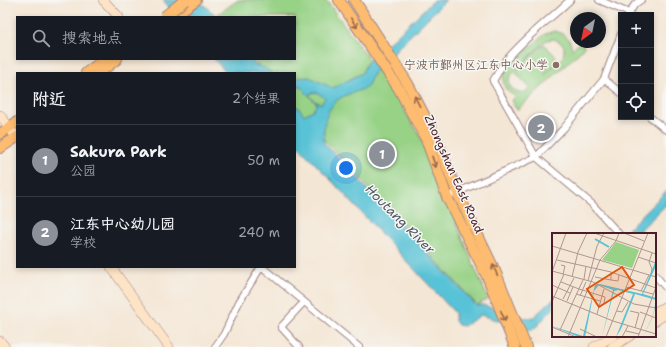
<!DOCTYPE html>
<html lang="zh">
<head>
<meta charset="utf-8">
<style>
  :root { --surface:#171b24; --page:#20242c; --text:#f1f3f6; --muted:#9ea1a6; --line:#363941; --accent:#8c9099 }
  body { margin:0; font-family:"Shantell Sans","LXGW WenKai TC",sans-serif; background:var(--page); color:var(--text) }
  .controls { position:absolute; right:12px; top:12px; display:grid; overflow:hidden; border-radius:0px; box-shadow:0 2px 6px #0003 }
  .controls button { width:36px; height:36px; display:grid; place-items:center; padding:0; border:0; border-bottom:1px solid var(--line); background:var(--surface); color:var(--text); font:20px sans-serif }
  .compass { position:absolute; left:570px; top:12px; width:36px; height:36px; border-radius:50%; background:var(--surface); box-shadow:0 2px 6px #0003; rotate:213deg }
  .you { position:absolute; left:346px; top:168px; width:14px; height:14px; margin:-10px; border:3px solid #fff; border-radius:50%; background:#1a73e8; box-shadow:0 0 0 6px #1a73e833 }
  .badge { display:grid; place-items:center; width:26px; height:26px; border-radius:50%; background:var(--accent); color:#fff; font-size:13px; font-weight:700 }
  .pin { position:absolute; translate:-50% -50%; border:2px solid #fff; box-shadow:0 1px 4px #0006 }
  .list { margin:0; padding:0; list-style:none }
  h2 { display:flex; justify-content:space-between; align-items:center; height:52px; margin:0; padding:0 16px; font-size:17px }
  h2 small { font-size:13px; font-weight:400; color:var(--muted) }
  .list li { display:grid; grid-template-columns:26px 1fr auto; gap:12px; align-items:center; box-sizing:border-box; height:72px; padding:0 16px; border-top:1px solid var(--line) }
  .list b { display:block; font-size:15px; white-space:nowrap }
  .list p { margin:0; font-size:13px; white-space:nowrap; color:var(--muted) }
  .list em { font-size:13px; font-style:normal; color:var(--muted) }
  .icon { flex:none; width:22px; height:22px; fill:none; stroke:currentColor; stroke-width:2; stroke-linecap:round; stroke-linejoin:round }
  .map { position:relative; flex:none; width:666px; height:347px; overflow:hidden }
  .search { position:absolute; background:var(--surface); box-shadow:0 2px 6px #0003; left:16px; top:16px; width:280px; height:44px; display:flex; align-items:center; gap:10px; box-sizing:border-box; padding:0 14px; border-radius:0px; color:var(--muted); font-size:15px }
  .panel { position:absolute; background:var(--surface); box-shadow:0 2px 6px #0003; left:16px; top:72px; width:280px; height:196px; border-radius:0px }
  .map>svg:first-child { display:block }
  .green { fill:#97d286; stroke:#707858; fill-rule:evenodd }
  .water { fill:#59c2d6; stroke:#527080; fill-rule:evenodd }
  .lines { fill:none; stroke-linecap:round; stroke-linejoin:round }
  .street-casing { stroke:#9f8280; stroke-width:8 }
  .secondary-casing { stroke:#9f8280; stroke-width:10 }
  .primary-casing { stroke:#9f8280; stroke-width:12 }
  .street { stroke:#fff; stroke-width:6 }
  .secondary { stroke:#fee4c6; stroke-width:9 }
  .primary { stroke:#fdbc70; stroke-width:10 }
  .primary-bridge-casing { stroke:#9f8280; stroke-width:12; stroke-linecap:butt }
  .primary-bridge { stroke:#fdbc70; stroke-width:10 }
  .oneway { stroke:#9b664a }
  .education-dot { fill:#8d6e63; stroke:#f6f6f2; stroke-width:1.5 }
  .labels { text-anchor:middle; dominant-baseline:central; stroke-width:3; stroke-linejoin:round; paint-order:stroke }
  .education-label { font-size:12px; fill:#785e54; stroke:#f6f6f2; text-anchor:end }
  .street-label { font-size:12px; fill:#4a1f2b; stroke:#f6f6f2 }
  .water-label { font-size:13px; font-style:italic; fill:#4f5867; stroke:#f6f6f2 }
  .inset-river { fill:none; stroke:#59c2d6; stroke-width:2 }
  .inset-road { fill:none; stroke:#b09690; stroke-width:1 }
  .view { fill:#e0560e; fill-opacity:0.15; stroke:#e0560e; stroke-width:2 }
  .inset-edge { fill:none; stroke:#4a1f2b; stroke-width:2 }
</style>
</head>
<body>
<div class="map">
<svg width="666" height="347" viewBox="0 0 666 347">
  <rect width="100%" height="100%" fill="#f6f6f2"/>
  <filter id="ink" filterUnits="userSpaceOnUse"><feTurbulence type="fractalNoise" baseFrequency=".025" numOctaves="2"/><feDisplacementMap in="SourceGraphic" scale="8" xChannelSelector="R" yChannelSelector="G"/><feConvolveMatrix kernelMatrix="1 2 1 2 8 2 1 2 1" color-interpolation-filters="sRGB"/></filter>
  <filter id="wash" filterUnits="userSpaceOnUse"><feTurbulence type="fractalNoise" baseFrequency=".012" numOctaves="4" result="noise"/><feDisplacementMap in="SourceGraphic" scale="16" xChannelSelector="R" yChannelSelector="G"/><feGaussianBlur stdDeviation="0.9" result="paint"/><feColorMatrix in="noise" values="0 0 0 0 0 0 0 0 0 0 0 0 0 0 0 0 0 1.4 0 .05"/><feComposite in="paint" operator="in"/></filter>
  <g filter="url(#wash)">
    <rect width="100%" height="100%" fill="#f4e6d4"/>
    <!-- green -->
    <g class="green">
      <path d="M 238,0 L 326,0 L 395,95 L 420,136 L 488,299 L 477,305 L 330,146 L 295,112 L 295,73 L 264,73 L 253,59 L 295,59 L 295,17 L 220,17 L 218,14 Z"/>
      <path d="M 554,31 C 565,33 571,39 572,49 L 581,42 L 583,43 L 584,48 L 517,110 L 511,101 L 516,96 C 503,92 500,79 507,68 L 545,34 ZM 554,39 L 560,42 L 564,46 L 564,52 L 563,58 L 544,75 L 559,60 L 544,44 L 516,70 L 543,43 L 547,40 ZM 514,71 L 530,88 L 525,92 L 519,93 L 510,87 L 509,79 Z"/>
    </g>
    <!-- water -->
    <g class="water">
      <path d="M 163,0 L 198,0 L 218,17 L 177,17 Z"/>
      <path d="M 434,0 L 446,0 L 374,72 L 367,87 C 360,91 353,92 346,95 C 326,104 323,123 324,143 L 476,305 L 483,305 L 525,318 L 534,317 L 553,299 L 553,309 C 544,316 540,325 531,331 L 481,315 L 464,326 L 458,325 L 455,321 L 455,313 L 331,180 L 295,143 L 295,107 L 298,107 L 304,115 L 313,110 L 317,104 L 302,88 L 295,83 L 295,78 L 309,77 L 333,88 L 362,73 L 366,64 L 373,56 L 393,39 ZM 316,92 L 325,98 L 321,104 C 317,102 311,100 309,94 Z"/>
      <path d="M 214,59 L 251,59 L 255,65 L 265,68 L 272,73 L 227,73 Z"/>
      <path d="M 666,191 L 666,205 L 636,234 L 623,234 Z"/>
    </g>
  </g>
  <g filter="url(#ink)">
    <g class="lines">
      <!-- street casing -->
      <g class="street-casing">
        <g id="street">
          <path d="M 570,0 C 548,21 523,39 504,63 C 500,68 497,75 493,81 L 536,157 L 592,204 L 619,234"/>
          <path d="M 599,0 L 629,13"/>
          <path d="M 628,15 L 635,4 L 641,0"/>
          <path d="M 604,79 L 621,93"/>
          <path d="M 650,117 L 666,130"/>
          <path d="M 447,197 L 536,157 L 564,128 L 604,79 L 621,34"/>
          <path d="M 262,267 L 359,347"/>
          <path d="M 655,275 L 666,288"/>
          <path d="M 215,347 L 224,334 L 239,302 L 261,267"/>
          <path d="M 299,347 L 281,327 L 304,302"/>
        </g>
      </g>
      <!-- secondary casing -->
      <g class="secondary-casing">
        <g id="secondary">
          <path d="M 103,0 L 119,17"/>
          <path d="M 0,115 L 17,138"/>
          <path d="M 111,267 L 169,347"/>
          <path d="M 655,312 L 666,306"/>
          <path d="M 655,321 L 666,314"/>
          <path d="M 0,341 L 5,347"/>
          <path d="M 594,347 L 613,336"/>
          <path d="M 612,347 L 630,336"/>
        </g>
      </g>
      <!-- primary casing -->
      <g class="primary-casing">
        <g id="primary">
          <path d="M 339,0 L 399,89 L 426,139 L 447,197 L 488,278 L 515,347"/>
          <path d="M 354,0 L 408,84 L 436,138 L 457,192 L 495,271 L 526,347"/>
          <path d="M 172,17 L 196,0"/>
          <path d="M 86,73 L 105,59"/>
          <path d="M 99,73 L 117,59"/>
          <path d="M 0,134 L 17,122"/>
          <path d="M 0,148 L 17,137"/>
        </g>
      </g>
      <!-- street -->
      <use href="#street" class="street"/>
      <!-- secondary -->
      <use href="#secondary" class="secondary"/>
      <!-- primary -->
      <use href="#primary" class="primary"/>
      <!-- primary-bridge casing -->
      <g class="primary-bridge-casing">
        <path id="primary-bridge" d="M 164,17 L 185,0"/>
      </g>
      <!-- primary-bridge -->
      <use href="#primary-bridge" class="primary-bridge"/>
    </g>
    <!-- one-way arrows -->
    <defs><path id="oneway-shaft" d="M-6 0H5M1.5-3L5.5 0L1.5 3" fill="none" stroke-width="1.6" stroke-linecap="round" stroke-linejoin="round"/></defs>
    <g class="oneway">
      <use href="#oneway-shaft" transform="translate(354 23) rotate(56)"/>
      <use href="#oneway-shaft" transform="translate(417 101) rotate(-117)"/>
      <use href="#oneway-shaft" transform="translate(434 162) rotate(70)"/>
      <use href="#oneway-shaft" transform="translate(495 270) rotate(-114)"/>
      <use href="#oneway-shaft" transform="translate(503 316) rotate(68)"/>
    </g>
  </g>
  <!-- markers -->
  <circle class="education-dot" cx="556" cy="65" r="4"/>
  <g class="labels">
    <!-- education labels -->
    <g class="education-label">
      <text x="548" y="65">宁波市鄞州区江东中心小学</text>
    </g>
    <!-- street labels -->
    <g class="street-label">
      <text transform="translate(454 174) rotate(66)">Zhongshan East Road</text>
    </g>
    <!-- water labels -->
    <g class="water-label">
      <text transform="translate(400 219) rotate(45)">Houtang River</text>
    </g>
  </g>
  <!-- overview -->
  <g transform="translate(552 233)">
    <rect width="104" height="104" fill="#f4e6d4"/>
    <path d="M 64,9 L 87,17 L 80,35 L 50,27 Z" fill="#97d286"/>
    <path d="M 104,27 L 103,35 L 91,61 L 104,65 L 104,70 L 101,83 L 91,104 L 101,82 L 104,67 L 83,61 L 69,96 L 64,104 L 81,61 L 66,57 L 62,58 L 50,104 L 61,57 L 47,52 L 42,58 L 33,104 L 27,104 L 0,93 L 31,103 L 43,52 L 48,51 L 90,61 Z" fill="#59c2d6"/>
    <path class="inset-river" d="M 43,6 L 57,14"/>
    <path class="inset-road" d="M 42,0 L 104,21M 72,0 L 92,8M 0,13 L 104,44M 86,24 L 104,30M 5,27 L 59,39 L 104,55M 9,32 L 13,33 L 11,41M 0,38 L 41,49 L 82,71 L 104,75M 0,39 L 14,0M 99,41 L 100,36 L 97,29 L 100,20M 20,44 L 26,19 L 35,0M 43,44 L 59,47 L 59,39M 32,46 L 34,33M 59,47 L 66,48 L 67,42M 36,48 L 45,13 L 52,0M 9,49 L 27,56M 0,52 L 18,60M 74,54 L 101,61M 27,56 L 53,64 L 52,71 L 49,72M 89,58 L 97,42M 24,61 L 48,68M 0,63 L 61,88 L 104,101M 28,63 L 34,49M 11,66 L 22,45M 15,68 L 21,54M 0,69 L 12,41M 65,78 L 70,79 L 76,69M 78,78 L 87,80 L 83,95M 88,79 L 104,85M 45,81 L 52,56M 0,94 L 24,104M 28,96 L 45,104M 8,97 L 31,47M 74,98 L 87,101M 16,104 L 48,27 L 64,8 L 67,0M 54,104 L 96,0M 70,104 L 76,93M 86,104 L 104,54"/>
    <path class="view" d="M 70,34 L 82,52 L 47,74 L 35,56 Z"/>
    <rect width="104" height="104" class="inset-edge"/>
  </g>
</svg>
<div class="controls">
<button>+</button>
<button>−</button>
<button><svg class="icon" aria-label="locate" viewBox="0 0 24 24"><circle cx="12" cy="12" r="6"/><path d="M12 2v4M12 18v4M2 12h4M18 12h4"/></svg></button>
</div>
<svg class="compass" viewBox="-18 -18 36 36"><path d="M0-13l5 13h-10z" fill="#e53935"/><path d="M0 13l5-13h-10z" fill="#9ea1a6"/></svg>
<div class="you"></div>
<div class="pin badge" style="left:382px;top:154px">1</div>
<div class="pin badge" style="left:541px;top:128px">2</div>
<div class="search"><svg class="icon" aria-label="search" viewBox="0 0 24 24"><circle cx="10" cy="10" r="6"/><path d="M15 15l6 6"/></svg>搜索地点</div>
<section class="panel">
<h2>附近<small>2个结果</small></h2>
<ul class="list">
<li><span class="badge">1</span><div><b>Sakura Park</b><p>公园</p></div><em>50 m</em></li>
<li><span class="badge">2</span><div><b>江东中心幼儿园</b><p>学校</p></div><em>240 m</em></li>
</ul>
</section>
</div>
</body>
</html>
